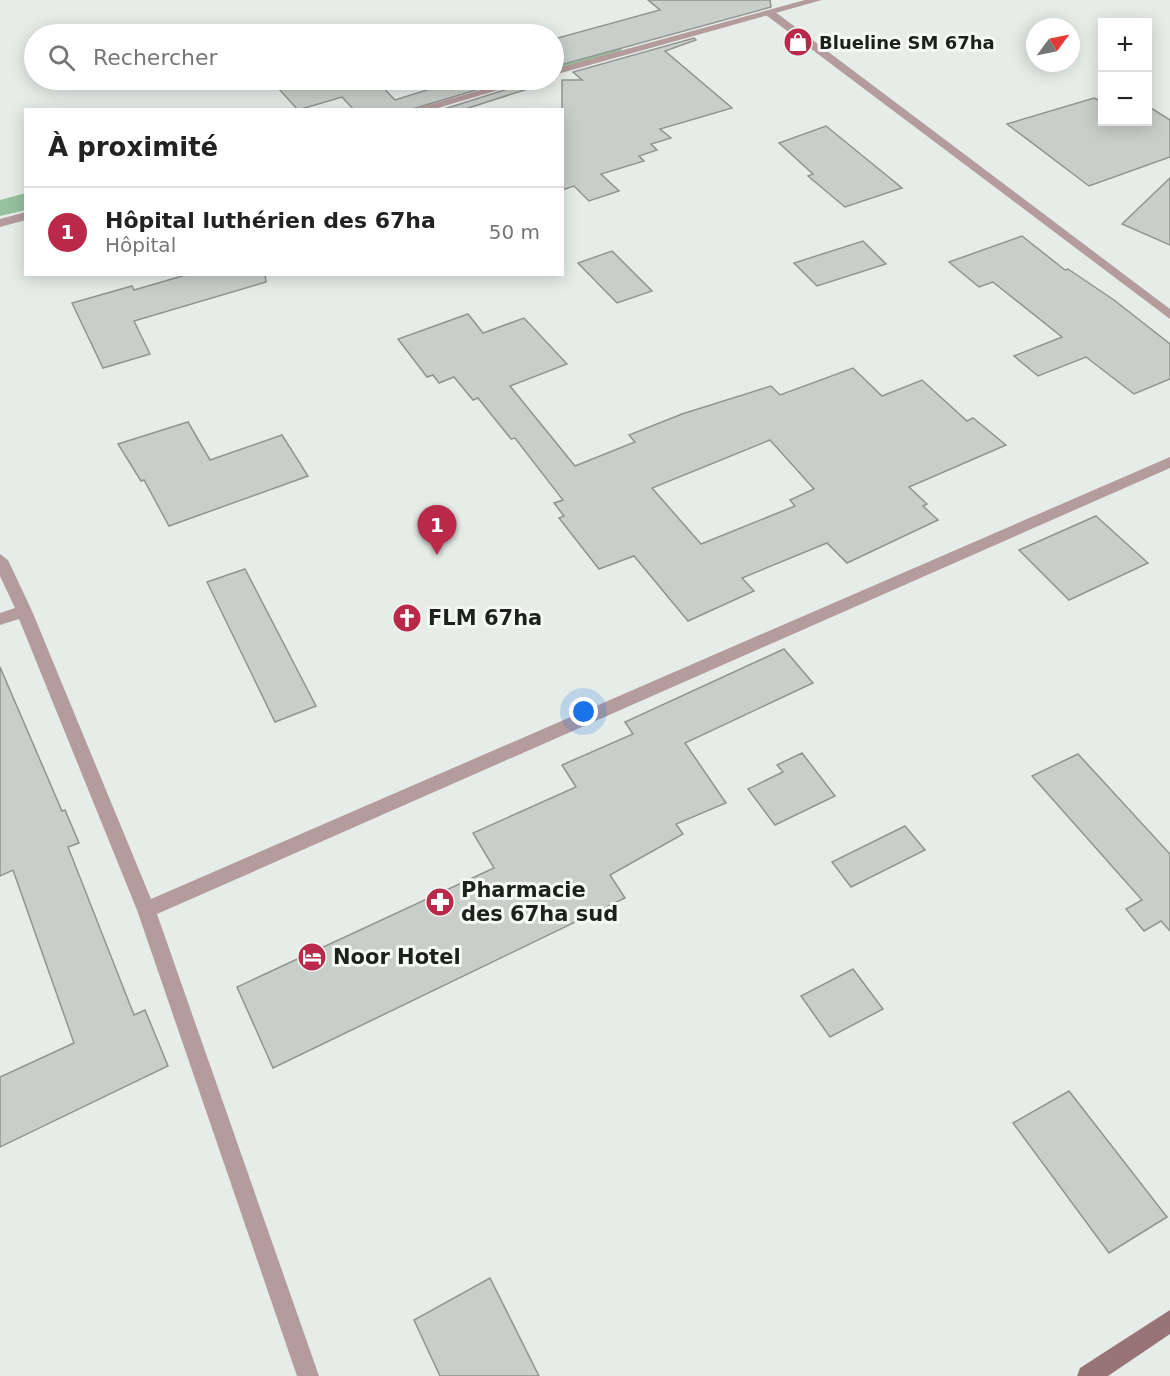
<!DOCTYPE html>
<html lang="fr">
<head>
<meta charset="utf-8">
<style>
  :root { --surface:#fff; --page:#f6f6f6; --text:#222; --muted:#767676; --line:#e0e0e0; --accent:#ba2949 }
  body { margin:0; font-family:"DejaVu Sans",sans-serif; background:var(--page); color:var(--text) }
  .controls { position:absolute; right:18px; top:18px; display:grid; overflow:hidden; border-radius:0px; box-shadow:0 3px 15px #0003 }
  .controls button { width:54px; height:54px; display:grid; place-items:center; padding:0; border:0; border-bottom:2px solid var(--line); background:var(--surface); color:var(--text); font:30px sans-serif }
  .compass { position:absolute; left:1026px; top:18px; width:54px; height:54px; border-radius:50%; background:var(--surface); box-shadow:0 3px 15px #0003; rotate:57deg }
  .you { position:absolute; left:584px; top:712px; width:21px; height:21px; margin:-15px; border:4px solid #fff; border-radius:50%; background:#1a73e8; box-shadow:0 0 0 9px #1a73e833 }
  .badge { display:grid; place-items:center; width:39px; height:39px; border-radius:50%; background:var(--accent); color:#fff; font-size:20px; font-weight:700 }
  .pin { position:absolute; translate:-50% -50px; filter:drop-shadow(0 2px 3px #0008) }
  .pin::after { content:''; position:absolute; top:32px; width:21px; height:18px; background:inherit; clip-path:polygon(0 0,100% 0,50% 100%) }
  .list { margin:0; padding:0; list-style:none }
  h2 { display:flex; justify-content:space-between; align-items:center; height:78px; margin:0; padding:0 24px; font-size:26px }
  h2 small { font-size:20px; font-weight:400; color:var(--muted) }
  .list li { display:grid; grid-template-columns:39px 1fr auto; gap:18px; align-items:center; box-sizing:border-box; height:90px; padding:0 24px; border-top:2px solid var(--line) }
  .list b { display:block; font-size:22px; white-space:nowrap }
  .list p { margin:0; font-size:20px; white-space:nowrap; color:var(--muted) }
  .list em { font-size:20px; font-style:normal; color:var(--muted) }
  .icon { flex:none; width:33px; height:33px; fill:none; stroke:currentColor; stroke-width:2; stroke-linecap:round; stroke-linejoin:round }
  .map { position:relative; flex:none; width:1170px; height:1376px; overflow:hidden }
  .search { position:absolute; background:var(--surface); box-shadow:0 3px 15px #0003; left:24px; top:24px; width:540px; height:66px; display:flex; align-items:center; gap:15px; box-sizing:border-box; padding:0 21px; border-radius:33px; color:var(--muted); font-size:22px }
  .panel { position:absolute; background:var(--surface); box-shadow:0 3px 15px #0003; left:24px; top:108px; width:540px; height:168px; border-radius:0px }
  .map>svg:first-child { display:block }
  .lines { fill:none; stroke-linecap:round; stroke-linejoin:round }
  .canal { fill:#95c19e; fill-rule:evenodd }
  .building { fill:#c8cec9; stroke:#909591; stroke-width:1.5; fill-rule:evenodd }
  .minor { fill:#b49b9c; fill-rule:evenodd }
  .tertiary { fill:#b49b9c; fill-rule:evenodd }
  .secondary { fill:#997477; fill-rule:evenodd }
  .labels { text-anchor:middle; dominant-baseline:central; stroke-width:6; stroke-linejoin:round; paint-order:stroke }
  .far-poi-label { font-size:18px; font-weight:bold; fill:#1e201e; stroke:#f3f9f4; text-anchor:start }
  .poi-label { font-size:21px; font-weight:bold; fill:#1e201e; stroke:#f3f9f4; text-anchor:start }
</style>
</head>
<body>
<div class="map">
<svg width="1170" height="1376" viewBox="0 0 1170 1376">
  <rect width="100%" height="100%" fill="#e6ece7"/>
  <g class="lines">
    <!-- canal -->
    <g class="canal">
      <path d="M 610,42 L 619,44 L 622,49 L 619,54 L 554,70 L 554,56 Z"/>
      <path d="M 26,193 L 26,210 L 0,216 L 0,200 Z"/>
    </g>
  </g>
  <!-- building -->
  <g class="building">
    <path d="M 648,0 L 770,0 L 771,7 L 564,64 L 554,54 L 554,39 L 660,10 Z"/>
    <path d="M 694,38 L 696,40 L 665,51 L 732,108 L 660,129 L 671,138 L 651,144 L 657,150 L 639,156 L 644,161 L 601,174 L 619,191 L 589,201 L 574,186 L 562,190 L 562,80 L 582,80 L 573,72 Z"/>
    <path d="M 305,80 L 376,80 L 395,100 L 459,80 L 510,80 L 409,110 L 354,110 L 342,97 L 298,110 L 278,88 Z"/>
    <path d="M 536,80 L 537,86 L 462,110 L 441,110 Z"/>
    <path d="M 1094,98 L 1102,102 L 1102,122 L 1148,122 L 1148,106 L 1170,120 L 1170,157 L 1089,186 L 1007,124 Z"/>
    <path d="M 826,126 L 902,188 L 845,207 L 808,176 L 813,174 L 779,143 Z"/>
    <path d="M 1170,178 L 1170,245 L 1122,224 Z"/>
    <path d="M 1022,236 L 1065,270 L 1068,269 L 1114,300 L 1170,344 L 1170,379 L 1134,394 L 1086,357 L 1038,376 L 1014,356 L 1062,337 L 993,282 L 979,287 L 949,262 Z"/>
    <path d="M 863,241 L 886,264 L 817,286 L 794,263 Z"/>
    <path d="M 612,251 L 652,291 L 617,303 L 578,263 Z"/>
    <path d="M 189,274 L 265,274 L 266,282 L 134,321 L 150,354 L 103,368 L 72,303 L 132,286 L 134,290 Z"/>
    <path d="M 468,314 L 483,333 L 524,318 L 567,364 L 510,386 L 575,466 L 635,442 L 629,435 L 682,414 L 771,386 L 780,395 L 853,368 L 882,396 L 922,380 L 967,421 L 973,418 L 1006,445 L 909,487 L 927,504 L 923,506 L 938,520 L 847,563 L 827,543 L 742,578 L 754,591 L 688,621 L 634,556 L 599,569 L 559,518 L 564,516 L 554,503 L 563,500 L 515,438 L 511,439 L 478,398 L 473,400 L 454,377 L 439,383 L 433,375 L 427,377 L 398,339 ZM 770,440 L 814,489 L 790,500 L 795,506 L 701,544 L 652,488 Z"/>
    <path d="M 188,422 L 210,460 L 282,435 L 308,476 L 169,526 L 144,480 L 141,481 L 118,444 Z"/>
    <path d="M 1096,516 L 1148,563 L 1069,600 L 1019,550 Z"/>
    <path d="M 245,569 L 316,706 L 275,722 L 207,582 Z"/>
    <path d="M 784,649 L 813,683 L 685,743 L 726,803 L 676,824 L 683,834 L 610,875 L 625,898 L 273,1068 L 237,987 L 494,868 L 473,833 L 576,787 L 562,765 L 633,734 L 625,722 Z"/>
    <path d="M 0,667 L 62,811 L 65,810 L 79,843 L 68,847 L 134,1015 L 145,1010 L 168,1066 L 0,1147 L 0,1077 L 74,1043 L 13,870 L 0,876 Z"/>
    <path d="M 802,753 L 835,796 L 775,825 L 748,789 L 783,772 L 777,765 Z"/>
    <path d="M 1078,754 L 1170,854 L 1170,931 L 1161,921 L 1144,931 L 1126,909 L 1142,900 L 1032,776 Z"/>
    <path d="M 905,826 L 925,850 L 851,887 L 832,862 Z"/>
    <path d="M 853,969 L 883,1009 L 830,1037 L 801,996 Z"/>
    <path d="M 1069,1091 L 1167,1217 L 1109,1253 L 1013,1123 Z"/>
    <path d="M 490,1278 L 539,1376 L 440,1376 L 414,1320 Z"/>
  </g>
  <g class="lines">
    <!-- minor -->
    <g class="minor">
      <path d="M 766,11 L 774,11 L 1170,309 L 1170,319 L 766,15 Z"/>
      <path d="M 1170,457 L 1170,468 L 157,914 L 319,1376 L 297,1376 L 137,910 L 19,619 L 0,625 L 0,613 L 15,608 L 0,576 L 0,554 L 8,560 L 32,611 L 151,899 Z"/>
    </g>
    <!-- tertiary -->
    <g class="tertiary">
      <path d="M 805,0 L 822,0 L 554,75 L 554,69 Z"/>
      <path d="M 516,80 L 532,80 L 431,110 L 411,110 Z"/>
      <path d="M 26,212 L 26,220 L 0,227 L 0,219 Z"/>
    </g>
    <!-- secondary -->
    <path class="secondary" d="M 1170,1310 L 1170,1334 L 1108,1376 L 1077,1376 L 1080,1368 Z"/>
  </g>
  <!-- icons -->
  <defs>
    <g id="shop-disc" transform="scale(1.5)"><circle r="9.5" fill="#ba2949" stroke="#f3f9f4"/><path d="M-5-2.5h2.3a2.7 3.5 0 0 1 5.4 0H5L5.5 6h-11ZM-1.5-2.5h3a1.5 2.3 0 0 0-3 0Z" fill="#fff"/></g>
    <g id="church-disc" transform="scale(1.5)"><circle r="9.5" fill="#ba2949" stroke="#f3f9f4"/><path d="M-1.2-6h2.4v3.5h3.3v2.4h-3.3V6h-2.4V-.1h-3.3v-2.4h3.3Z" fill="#fff"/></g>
    <g id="pharmacy-disc" transform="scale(1.5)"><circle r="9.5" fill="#ba2949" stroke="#f3f9f4"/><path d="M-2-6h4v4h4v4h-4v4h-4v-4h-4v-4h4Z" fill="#fff"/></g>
    <g id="hotel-disc" transform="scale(1.5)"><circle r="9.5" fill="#ba2949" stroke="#f3f9f4"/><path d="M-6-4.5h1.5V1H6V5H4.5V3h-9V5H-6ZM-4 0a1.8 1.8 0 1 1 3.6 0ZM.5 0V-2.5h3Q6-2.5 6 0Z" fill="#fff"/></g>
  </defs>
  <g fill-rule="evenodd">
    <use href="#shop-disc" x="798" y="42"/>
    <use href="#church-disc" x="407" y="618"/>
    <use href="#pharmacy-disc" x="440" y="902"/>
    <use href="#hotel-disc" x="312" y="957"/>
  </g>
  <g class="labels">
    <!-- far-poi labels -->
    <g class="far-poi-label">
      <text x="819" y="42">Blueline SM 67ha</text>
    </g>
    <!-- poi labels -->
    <g class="poi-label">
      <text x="428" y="618">FLM 67ha</text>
      <text x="461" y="890">Pharmacie<tspan x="461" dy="24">des 67ha sud</tspan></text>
      <text x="333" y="957">Noor Hotel</text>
    </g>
  </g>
</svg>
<div class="controls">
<button>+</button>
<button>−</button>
</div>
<svg class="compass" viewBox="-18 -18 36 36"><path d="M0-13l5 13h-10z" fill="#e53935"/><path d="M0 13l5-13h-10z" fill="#767676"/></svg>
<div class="you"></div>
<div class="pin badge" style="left:437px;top:555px">1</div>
<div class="search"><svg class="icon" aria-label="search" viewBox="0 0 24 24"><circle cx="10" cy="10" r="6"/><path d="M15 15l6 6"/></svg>Rechercher</div>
<section class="panel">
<h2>À proximité<small></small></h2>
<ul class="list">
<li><span class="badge">1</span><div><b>Hôpital luthérien des 67ha</b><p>Hôpital</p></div><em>50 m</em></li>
</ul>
</section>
</div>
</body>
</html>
